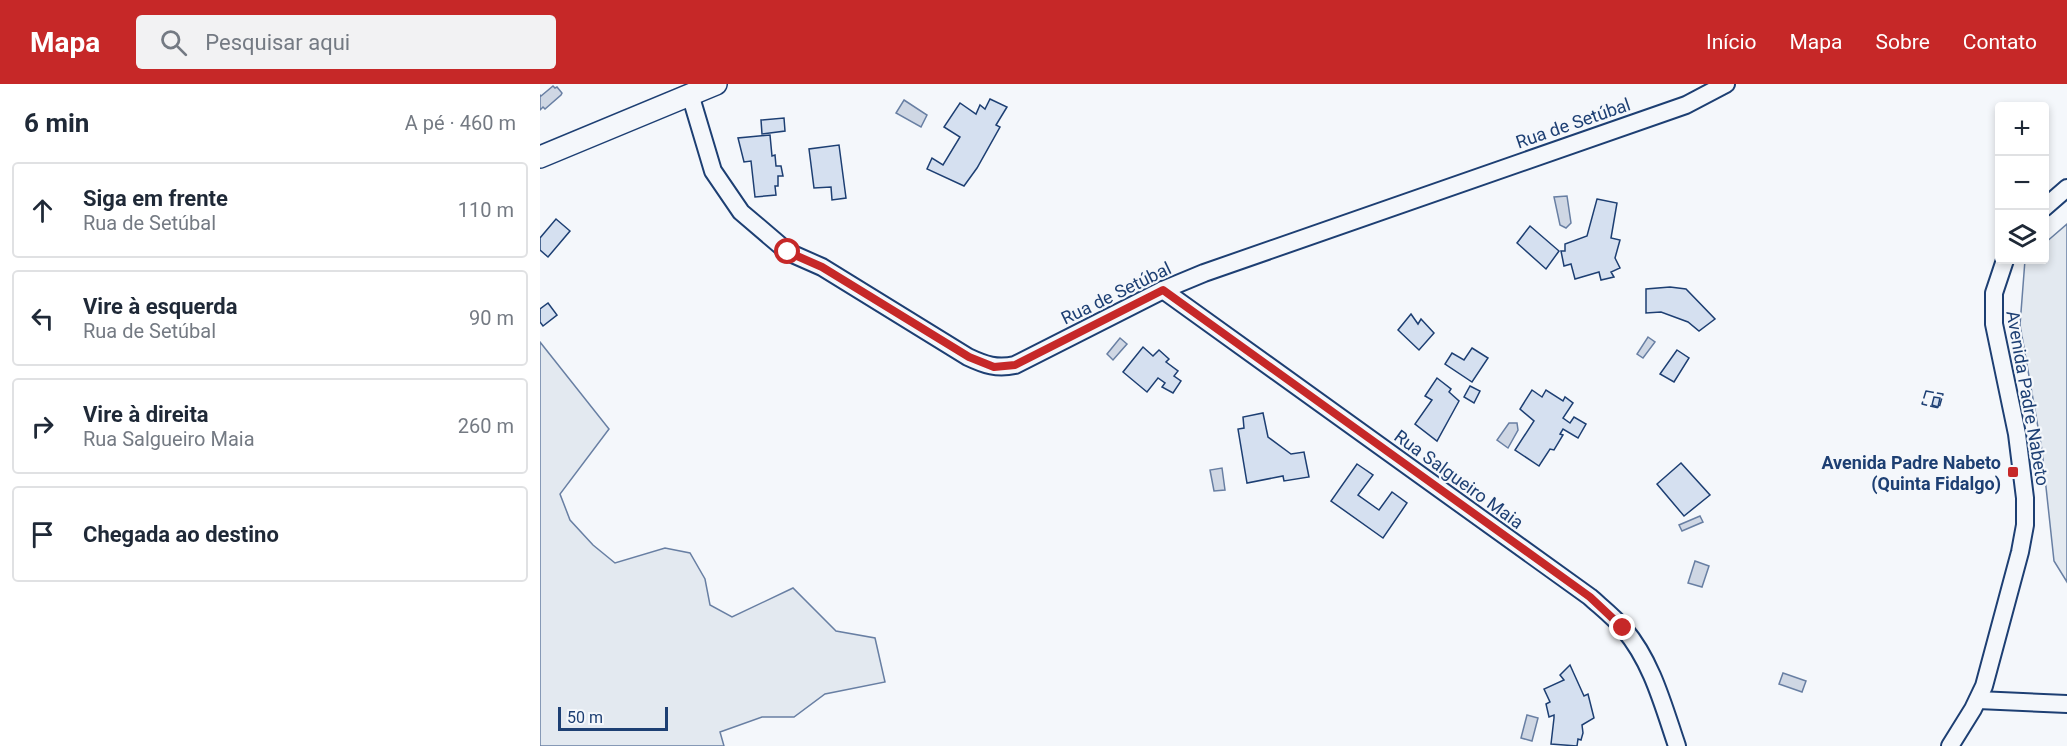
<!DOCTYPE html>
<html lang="pt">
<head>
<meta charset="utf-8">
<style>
  :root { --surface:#fff; --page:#f2f2f3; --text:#1f2937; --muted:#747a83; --line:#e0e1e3; --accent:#c62828 }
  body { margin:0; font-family:Roboto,sans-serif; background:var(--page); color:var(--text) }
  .controls { position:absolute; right:18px; top:18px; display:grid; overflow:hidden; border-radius:6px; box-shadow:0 3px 9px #0003 }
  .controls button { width:54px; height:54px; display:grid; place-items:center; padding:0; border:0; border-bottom:2px solid var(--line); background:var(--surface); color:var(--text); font:30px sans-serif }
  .scale { position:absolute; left:18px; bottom:15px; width:110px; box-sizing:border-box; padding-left:6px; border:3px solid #1d3f73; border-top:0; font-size:16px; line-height:21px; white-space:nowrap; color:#1d3f73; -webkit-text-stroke:4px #f4f7fb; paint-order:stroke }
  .stop { position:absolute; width:18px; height:18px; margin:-14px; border:4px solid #c62828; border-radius:50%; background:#fff }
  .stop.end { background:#c62828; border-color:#fff; box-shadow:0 2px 6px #0008 }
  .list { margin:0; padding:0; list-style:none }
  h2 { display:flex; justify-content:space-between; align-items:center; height:78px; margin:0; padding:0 24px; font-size:26px }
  h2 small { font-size:20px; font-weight:400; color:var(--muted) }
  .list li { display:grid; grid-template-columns:39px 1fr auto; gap:18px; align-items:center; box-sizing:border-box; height:96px; margin:0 12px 12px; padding:0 12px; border:2px solid var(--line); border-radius:6px }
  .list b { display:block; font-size:22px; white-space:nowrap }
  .list p { margin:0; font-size:20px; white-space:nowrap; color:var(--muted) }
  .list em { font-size:20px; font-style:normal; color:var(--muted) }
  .icon { flex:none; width:33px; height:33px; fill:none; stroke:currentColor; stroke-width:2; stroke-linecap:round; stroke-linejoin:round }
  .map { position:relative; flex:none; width:1527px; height:662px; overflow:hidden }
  header { display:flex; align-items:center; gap:36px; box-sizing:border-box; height:84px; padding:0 30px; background:var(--accent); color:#fff }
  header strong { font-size:28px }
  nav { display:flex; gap:33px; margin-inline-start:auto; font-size:21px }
  .search { width:420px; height:54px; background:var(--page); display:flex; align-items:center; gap:15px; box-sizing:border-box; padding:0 21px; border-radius:6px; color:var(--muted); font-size:22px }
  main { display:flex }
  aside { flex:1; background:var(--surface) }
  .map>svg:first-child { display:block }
  .green { fill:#e3e9f0; stroke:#687fa3; stroke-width:1.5 }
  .water { fill:#cfd7e4; stroke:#687fa3; stroke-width:1.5 }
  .building { fill:#d5e0f0; stroke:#1d3f73; stroke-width:1.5 }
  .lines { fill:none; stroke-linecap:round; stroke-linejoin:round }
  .minor-casing { stroke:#1d3f73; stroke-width:20 }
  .major-casing { stroke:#1d3f73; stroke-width:24 }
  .minor { stroke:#f4f7fb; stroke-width:16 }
  .major { stroke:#f4f7fb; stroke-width:21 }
  .fence { stroke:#1d3f73; stroke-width:1.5; stroke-dasharray:8 3; stroke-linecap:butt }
  .route { stroke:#c62828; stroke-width:8 }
  .poi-dot { fill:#c62828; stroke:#f4f7fb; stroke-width:2 }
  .labels { text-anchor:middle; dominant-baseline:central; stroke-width:4.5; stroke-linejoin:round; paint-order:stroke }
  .street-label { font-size:18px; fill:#1d3f73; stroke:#f4f7fb }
  .poi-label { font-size:18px; font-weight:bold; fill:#1d3f73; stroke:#f4f7fb; text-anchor:end }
</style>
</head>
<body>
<header>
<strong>Mapa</strong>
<div class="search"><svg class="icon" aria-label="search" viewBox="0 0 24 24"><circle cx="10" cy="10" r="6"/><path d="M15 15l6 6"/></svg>Pesquisar aqui</div>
<nav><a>Início</a><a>Mapa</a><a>Sobre</a><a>Contato</a></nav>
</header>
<main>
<aside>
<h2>6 min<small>A pé · 460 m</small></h2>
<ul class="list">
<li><svg class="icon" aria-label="ahead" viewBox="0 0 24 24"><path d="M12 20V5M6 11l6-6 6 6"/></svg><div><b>Siga em frente</b><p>Rua de Setúbal</p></div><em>110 m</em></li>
<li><svg class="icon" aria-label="left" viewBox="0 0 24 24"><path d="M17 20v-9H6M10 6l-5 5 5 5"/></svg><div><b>Vire à esquerda</b><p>Rua de Setúbal</p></div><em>90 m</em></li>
<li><svg class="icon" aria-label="right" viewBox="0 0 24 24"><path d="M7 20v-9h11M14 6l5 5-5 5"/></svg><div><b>Vire à direita</b><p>Rua Salgueiro Maia</p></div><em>260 m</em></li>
<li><svg class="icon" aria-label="arrive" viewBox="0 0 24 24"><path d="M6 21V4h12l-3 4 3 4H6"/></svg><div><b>Chegada ao destino</b></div></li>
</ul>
</aside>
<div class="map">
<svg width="1527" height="662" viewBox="0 0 1527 662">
  <rect width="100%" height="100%" fill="#f4f7fb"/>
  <!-- green -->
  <g class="green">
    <path d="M 1527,140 L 1527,498 L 1514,477 L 1502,366 L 1480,241 L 1485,176 L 1504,176 L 1505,159 Z"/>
    <path d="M 0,258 L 69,345 L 20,410 L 30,436 L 53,461 L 75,479 L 125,464 L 150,469 L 165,495 L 170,521 L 192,533 L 253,504 L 296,547 L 335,554 L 345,598 L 285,610 L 254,633 L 222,633 L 180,648 L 184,662 L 0,662 Z"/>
  </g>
  <!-- water -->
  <g class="water">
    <path d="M 13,2 L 15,4 L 17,3 L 22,9 L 21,11 L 5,25 L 3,23 L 0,26 L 0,11 L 1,12 Z"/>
    <path d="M 364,16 L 387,31 L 381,43 L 356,29 Z"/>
    <path d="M 1027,112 L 1031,139 L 1026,144 L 1020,141 L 1014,113 Z"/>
    <path d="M 1108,253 L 1115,258 L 1103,274 L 1097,270 Z"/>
    <path d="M 580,254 L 587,260 L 573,276 L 567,270 Z"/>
    <path d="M 969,339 L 977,339 L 978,346 L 968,364 L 957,356 Z"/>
    <path d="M 682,384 L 685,406 L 674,407 L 670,386 Z"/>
    <path d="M 1160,432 L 1163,438 L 1142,447 L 1139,441 Z"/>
    <path d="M 1155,477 L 1169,482 L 1162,503 L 1148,499 Z"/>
    <path d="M 1243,589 L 1266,597 L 1262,608 L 1239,600 Z"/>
    <path d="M 987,631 L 998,634 L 992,657 L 981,654 Z"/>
  </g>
  <!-- building -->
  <g class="building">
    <path d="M 450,15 L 467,23 L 456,41 L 460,43 L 437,84 L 424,102 L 387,85 L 392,74 L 403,81 L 420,53 L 404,43 L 420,19 L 436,30 L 440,21 L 445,25 Z"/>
    <path d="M 244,34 L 245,47 L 222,50 L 221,36 Z"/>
    <path d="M 230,51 L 232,72 L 235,71 L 236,82 L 241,82 L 243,92 L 238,92 L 238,102 L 235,102 L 236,111 L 215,113 L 211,77 L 204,78 L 198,54 Z"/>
    <path d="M 299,61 L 306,114 L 292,116 L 291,103 L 274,104 L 269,65 Z"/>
    <path d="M 1057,115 L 1077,119 L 1071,154 L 1080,156 L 1075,174 L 1080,184 L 1071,188 L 1074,193 L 1061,196 L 1059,188 L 1035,195 L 1031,180 L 1024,182 L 1021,167 L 1025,167 L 1025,160 L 1047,152 Z"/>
    <path d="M 16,135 L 30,147 L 8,173 L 0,166 L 0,154 Z"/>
    <path d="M 990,142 L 1019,167 L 1006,185 L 977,159 Z"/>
    <path d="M 1130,203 L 1146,205 L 1175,235 L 1159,247 L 1148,238 L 1121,228 L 1106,229 L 1106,205 Z"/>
    <path d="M 8,219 L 17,231 L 3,242 L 0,238 L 0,225 Z"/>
    <path d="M 871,230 L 878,240 L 881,235 L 894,249 L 879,266 L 858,246 Z"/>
    <path d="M 603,263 L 613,272 L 619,266 L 629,275 L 626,278 L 638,287 L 634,292 L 641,297 L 633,309 L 622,303 L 625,299 L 618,294 L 607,308 L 583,288 Z"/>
    <path d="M 932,264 L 948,274 L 932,298 L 905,280 L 912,269 L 924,276 Z"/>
    <path d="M 1137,266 L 1149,274 L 1134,298 L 1120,290 Z"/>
    <path d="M 897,294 L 911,305 L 909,308 L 919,317 L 897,357 L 875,340 L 892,316 L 885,312 Z"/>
    <path d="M 930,302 L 940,307 L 934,319 L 924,313 Z"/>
    <path d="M 992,306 L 1002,313 L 1006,306 L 1023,317 L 1025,313 L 1033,319 L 1023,334 L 1030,339 L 1034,333 L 1046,340 L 1038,354 L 1023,345 L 1020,350 L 1023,351 L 1014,366 L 1010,365 L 999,382 L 975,366 L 994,337 L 980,325 Z"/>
    <path d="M 1394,313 L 1400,314 L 1398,323 L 1392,321 Z"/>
    <path d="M 723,329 L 728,353 L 751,370 L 764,368 L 769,393 L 744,397 L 743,392 L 707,399 L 698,345 L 704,344 L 703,333 Z"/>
    <path d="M 1141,379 L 1170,411 L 1144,432 L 1117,400 Z"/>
    <path d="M 817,380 L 833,391 L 818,411 L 839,426 L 852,408 L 867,419 L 843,454 L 791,417 Z"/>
    <path d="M 1030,581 L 1044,612 L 1048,610 L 1054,634 L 1042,641 L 1043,649 L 1041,656 L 1038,655 L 1037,662 L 1011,660 L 1014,634 L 1014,631 L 1009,633 L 1006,620 L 1010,618 L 1004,605 L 1024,596 L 1020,591 Z"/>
  </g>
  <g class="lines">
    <!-- minor casing -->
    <g class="minor-casing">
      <g id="minor">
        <path d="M 150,10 L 173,87 L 201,128 L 248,168 L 282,183 L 428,273 C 445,281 457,285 475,281 L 623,206 L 664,189 L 1146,21 L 1186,0"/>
        <path d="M 1504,124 L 1527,104"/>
        <path d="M 623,206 L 1050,513 C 1061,523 1074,533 1084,545 C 1112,578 1123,621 1137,662"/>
        <path d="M 1438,616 L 1527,620"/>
        <path d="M 1410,662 L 1433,625 L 1444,602 L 1480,468 L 1485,441 L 1485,414 L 1477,350 L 1454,240 L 1454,209 L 1465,176"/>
      </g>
    </g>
    <!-- major casing -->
    <g class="major-casing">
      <path id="major" d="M 0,73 L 176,0"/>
    </g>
    <!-- minor -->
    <use href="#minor" class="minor"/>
    <!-- major -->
    <use href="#major" class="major"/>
    <!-- fence -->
    <path class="fence" d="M 1386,307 L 1403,310 L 1399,324 L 1382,320 Z"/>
  </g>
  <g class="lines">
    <!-- route -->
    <path class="route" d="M 248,168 L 282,183 L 429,273 L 454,283 L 475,281 L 623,206 L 1050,513 L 1083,544"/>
  </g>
  <!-- markers -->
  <rect class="poi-dot" x="1467" y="382" width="12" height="12" rx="3"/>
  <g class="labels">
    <!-- street labels -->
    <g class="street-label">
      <text transform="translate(1033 39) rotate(-19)">Rua de Setúbal</text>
      <text transform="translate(576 209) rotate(-26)">Rua de Setúbal</text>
      <text transform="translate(1488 314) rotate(80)">Avenida Padre Nabeto</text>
      <text transform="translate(919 395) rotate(36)">Rua Salgueiro Maia</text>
    </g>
    <!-- poi labels -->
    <g class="poi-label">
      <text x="1461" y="378">Avenida Padre Nabeto<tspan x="1461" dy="21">(Quinta Fidalgo)</tspan></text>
    </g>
  </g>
</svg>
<div class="controls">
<button>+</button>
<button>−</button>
<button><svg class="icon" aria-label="layers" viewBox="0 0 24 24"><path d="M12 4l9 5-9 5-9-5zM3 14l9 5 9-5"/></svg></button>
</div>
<div class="scale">50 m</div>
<div class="stop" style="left:248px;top:168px"></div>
<div class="stop end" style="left:1083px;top:544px"></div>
</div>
</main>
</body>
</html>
